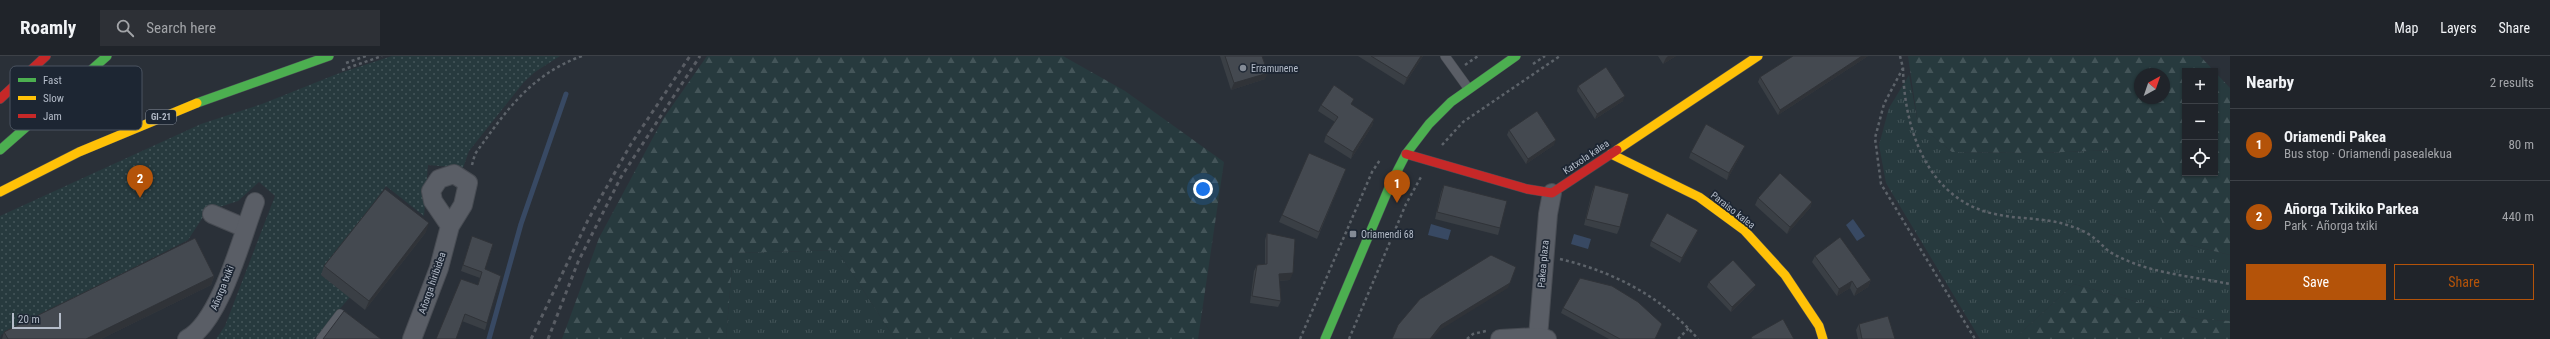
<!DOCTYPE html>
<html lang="en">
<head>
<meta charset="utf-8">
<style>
  :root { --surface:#20242a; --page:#2d3036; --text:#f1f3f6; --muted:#a2a4a8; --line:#3d4147; --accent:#b45309 }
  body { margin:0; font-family:"Roboto Condensed",sans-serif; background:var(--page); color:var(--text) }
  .controls { position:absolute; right:12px; top:12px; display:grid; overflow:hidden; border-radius:0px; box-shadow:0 1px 3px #0004 }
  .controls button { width:36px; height:36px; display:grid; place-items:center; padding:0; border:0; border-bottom:1px solid var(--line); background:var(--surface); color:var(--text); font:20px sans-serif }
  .compass { position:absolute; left:2134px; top:12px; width:36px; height:36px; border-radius:50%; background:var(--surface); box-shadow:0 1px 3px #0004; rotate:40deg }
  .scale { position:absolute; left:12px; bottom:10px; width:49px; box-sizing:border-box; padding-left:4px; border:2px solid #b4bcc9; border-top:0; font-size:11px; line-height:14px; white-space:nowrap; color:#b4bcc9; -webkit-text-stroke:3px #1d2633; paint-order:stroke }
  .you { position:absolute; left:1203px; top:133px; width:14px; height:14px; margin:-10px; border:3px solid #fff; border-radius:50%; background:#1a73e8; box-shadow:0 0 0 6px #1a73e833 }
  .badge { display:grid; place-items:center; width:26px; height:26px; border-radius:50%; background:var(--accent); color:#fff; font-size:13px; font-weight:700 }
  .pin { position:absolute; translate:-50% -33px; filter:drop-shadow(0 1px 2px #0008) }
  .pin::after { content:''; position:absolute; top:21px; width:14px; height:12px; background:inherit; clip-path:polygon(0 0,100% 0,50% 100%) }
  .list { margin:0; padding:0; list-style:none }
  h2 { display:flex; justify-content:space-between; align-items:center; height:52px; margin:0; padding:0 16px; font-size:17px }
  h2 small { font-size:13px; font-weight:400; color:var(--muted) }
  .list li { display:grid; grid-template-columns:26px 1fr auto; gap:12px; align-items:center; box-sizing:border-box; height:72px; padding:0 16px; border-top:1px solid var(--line) }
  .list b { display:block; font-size:15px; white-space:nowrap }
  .list p { margin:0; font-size:13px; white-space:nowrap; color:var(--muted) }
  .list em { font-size:13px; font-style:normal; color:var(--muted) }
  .actions { display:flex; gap:8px; padding:12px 16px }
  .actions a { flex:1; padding:9px 0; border:1px solid var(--accent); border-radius:0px; text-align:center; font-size:14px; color:var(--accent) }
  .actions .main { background:var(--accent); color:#fff }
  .icon { flex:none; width:22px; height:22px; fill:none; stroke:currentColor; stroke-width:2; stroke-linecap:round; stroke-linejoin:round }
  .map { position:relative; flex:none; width:2230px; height:283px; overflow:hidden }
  header { display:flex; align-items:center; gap:24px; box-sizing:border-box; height:56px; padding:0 20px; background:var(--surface); border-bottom:1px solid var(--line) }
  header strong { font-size:19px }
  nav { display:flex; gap:22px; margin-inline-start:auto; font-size:14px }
  .search { width:280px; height:36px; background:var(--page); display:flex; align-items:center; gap:10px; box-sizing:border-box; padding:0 14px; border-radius:0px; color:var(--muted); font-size:15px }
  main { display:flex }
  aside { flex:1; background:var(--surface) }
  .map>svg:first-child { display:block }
  .grass { fill:url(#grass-tufts) }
  .forest { fill:url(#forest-firs); fill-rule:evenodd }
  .park { fill:url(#park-dots) }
  .water { fill:#384963 }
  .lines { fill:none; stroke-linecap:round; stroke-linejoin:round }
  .stream { stroke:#384963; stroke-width:5 }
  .lane-casing { stroke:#484c53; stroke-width:10 }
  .street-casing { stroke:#484c53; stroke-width:20 }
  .fast-casing { stroke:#484c53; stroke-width:10 }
  .slow-casing { stroke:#484c53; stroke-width:10 }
  .jam-casing { stroke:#484c53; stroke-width:10 }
  .path { stroke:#5d636a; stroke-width:2.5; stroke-dasharray:3 3; stroke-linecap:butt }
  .lane { stroke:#5a5e66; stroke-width:9 }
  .street { stroke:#5a5e66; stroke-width:18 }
  .fast { stroke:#4caf50; stroke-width:9 }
  .slow { stroke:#ffc107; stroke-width:9 }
  .jam { stroke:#c62828; stroke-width:9 }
  .rail { stroke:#595d64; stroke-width:3; stroke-dasharray:4 4; stroke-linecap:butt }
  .wall { fill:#3a3f45 }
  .shaded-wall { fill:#303338 }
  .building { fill:#444950; stroke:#303338 }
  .poi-dot { fill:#848b96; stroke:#1d2633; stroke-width:1.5 }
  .labels { text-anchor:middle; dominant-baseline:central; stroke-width:3.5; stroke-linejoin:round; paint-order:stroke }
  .shield { fill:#1d2633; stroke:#878f9c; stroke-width:1 }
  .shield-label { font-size:9px; font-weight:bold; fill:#b4bcc9 }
  .poi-label { font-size:10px; fill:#b4bcc9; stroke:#1d2633; text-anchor:start }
  .street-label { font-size:10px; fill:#b4bcc9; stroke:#1d2633 }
  .key { fill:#1d2633; stroke:#4a5360; stroke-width:1 }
  .key-label { font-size:11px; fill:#b4bcc9 }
</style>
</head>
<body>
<header>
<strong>Roamly</strong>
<div class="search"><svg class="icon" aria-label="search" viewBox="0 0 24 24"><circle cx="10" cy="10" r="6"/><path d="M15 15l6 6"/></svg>Search here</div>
<nav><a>Map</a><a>Layers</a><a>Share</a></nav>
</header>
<main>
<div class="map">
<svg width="2230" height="283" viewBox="0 0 2230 283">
  <defs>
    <pattern id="grass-tufts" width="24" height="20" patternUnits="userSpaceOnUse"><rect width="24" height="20" fill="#273a3e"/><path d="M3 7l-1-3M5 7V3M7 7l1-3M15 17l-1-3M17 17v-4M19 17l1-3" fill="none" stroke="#445559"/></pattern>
    <pattern id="forest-firs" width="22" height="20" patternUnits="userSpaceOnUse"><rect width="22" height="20" fill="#273a3e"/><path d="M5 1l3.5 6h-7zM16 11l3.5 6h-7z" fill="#445559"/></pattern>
    <pattern id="park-dots" width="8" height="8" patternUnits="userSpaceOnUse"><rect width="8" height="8" fill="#273a3e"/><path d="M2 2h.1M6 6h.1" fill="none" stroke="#445559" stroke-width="1.8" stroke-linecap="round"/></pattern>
  </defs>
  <rect width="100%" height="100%" fill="#2a3038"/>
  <!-- grass -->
  <g class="grass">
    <path d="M 1909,19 L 1918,68 L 1952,96 L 2040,97 L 2114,94 L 2177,186 L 2230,199 L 2230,265 L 2198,263 L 2074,228 L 2014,283 L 1980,283 L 1886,127 L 1879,89 L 1889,52 Z"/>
    <path d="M 837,194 L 895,283 L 726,283 L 733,197 Z"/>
  </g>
  <!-- forest -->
  <g class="forest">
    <path d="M 707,0 L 1063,0 L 1125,35 L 1224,106 L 1198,283 L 895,283 L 837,194 L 733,197 L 726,283 L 562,283 L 599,182 L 663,63 Z"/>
    <path d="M 1908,0 L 2200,0 L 2214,15 L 2185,15 L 2185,117 L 2215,117 L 2215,16 L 2230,32 L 2230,199 L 2177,186 L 2113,94 L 2040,97 L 1952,96 L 1918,68 ZM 2140,18 L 2164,18 L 2164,42 L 2140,42 Z"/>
    <path d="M 2074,228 L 2198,263 L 2230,265 L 2230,283 L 2014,283 Z"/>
  </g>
  <!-- park -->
  <path class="park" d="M 392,0 L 560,0 L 535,16 L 524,26 L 469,95 L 463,112 L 428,109 L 424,160 L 386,130 L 321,219 L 350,241 L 314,283 L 216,283 L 225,270 L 275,140 L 259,126 L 238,145 L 207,155 L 188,184 L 1,279 L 0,283 L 0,160 L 201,68 L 262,48 L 337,18 Z"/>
  <!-- water -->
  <g class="water">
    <path d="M 1853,163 L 1865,180 L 1857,185 L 1846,169 Z"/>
    <path d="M 1431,168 L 1451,174 L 1448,184 L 1428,179 Z"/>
    <path d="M 1574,178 L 1591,183 L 1588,193 L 1571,188 Z"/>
  </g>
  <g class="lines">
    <!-- stream -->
    <path class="stream" d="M 489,283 L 521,168 L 566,38"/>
    <!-- lane casing -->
    <g class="lane-casing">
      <g id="lane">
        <path d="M 1445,0 L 1468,32"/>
        <path d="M 321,283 L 340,258 L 350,266"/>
      </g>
    </g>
    <!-- street casing -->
    <g class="street-casing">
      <g id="street">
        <path d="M 212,158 L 245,172"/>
        <path d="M 1538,281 L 1548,158 L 1552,137"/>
        <path d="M 187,283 C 220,266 242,181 255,146"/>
        <path d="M 412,283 L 439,212 L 450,170 L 463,149 L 468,127 L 454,118 L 439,123 L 431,135 L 433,145 L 450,170"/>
        <path d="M 1500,283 L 1538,281 L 1547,283"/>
      </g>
    </g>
    <!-- fast casing -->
    <g class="fast-casing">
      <g id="fast">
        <path d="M 197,47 L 329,0"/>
        <path d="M 0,94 L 107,0"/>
        <path d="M 1325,283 L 1391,127 L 1406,98 L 1429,68 L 1451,46 L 1516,0"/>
      </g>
    </g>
    <!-- slow casing -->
    <g class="slow-casing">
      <g id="slow">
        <path d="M 1617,94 L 1758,0"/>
        <path d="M 1611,98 L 1699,141 L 1744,174 L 1785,219 L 1819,270 L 1823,283"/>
        <path d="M 0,136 L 79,96 L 197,47"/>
      </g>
    </g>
    <!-- jam casing -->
    <g class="jam-casing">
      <g id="jam">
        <path d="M 0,43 L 46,0"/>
        <path d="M 1406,98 L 1527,133 L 1552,137 L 1617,94"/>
      </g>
    </g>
    <!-- path -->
    <g class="path">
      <path d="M 1900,0 L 1903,12 L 1884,48 L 1875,82 L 1881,128 L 1975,283"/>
      <path d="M 346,7 L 366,0"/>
      <path d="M 1533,8 L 1545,0"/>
      <path d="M 1465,9 L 1478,0"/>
      <path d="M 1903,12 C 1904,72 1927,144 1995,158 C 2020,164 2046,161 2070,170 C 2078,172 2088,177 2094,182 C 2100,186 2104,192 2110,196 C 2145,217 2190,220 2230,228"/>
      <path d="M 342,14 L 382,0"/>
      <path d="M 1442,89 L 1463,66 L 1560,0"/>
      <path d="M 472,109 L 475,98 C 506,55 530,19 582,0"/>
      <path d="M 1560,203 C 1614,216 1661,240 1698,283"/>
      <path d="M 1300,283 L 1372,116 L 1380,104"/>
      <path d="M 1349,283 L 1406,148 L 1421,121"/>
      <path d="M 1467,283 L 1473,278 L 1486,275"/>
      <path d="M 1678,283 L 1689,272"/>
    </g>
    <!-- lane -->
    <use href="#lane" class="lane"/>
    <!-- street -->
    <use href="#street" class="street"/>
    <!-- fast -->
    <use href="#fast" class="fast"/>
    <!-- slow -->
    <use href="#slow" class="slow"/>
    <!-- jam -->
    <use href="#jam" class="jam"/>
    <!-- rail -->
    <g class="rail">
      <path d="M 531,283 L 588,164 L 631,88 L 690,0"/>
      <path d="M 548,283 L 578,206 L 621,121 L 700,0"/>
    </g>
  </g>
  <!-- wall -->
  <g class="wall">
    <path d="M 1220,0 L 1262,0 L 1265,23 L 1231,34 Z"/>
    <path d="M 1358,0 L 1423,0 L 1404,29 Z"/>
    <path d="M 1658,0 L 1676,0 L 1663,8 Z"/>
    <path d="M 1868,0 L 1778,59 L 1758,26 L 1760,21 Z"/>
    <path d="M 1578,30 L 1623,45 L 1595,63 L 1577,35 Z"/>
    <path d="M 1321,49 L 1352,49 L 1374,63 L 1372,70 L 1351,103 L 1324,86 L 1326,79 L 1335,66 L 1318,55 Z"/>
    <path d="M 1509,74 L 1554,89 L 1526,108 L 1507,79 Z"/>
    <path d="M 1691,96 L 1742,96 L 1727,124 L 1689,102 Z"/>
    <path d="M 1346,113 L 1317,183 L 1279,166 L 1282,159 Z"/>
    <path d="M 1444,129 L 1500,172 L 1498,179 L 1435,163 L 1441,136 Z"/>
    <path d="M 1595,129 L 1620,171 L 1617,178 L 1584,169 L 1592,136 Z"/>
    <path d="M 1758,142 L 1812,146 L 1810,152 L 1787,178 L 1755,149 Z"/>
    <path d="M 1698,174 L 1696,179 L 1680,207 L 1650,190 L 1651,185 Z"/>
    <path d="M 426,176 L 365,254 L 321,219 L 324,210 Z"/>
    <path d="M 1267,177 L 1290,224 L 1279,225 L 1281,245 L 1278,251 L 1250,247 L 1254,215 L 1257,209 L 1265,208 L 1265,184 Z"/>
    <path d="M 472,180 L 485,213 L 487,267 L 485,274 L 462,265 L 461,223 L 478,229 L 480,222 L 461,215 Z"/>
    <path d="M 1815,200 L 1871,224 L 1868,231 L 1854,240 L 1850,232 L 1837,240 L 1812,206 Z"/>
    <path d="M 214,220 L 211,229 L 101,283 L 2,283 L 4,276 Z"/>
    <path d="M 1709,226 L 1754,233 L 1731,256 L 1707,231 Z"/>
    <path d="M 1563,252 L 1662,268 L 1655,283 L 1609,283 L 1561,257 Z"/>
    <path d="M 1859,268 L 1895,283 L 1858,283 L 1856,274 Z"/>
  </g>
  <!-- shaded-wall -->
  <g class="shaded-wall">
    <path d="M 1421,0 L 1423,0 L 1404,29 L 1407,22 Z"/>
    <path d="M 1668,0 L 1676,0 L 1663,8 L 1666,2 Z"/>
    <path d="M 1862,0 L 1868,0 L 1778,59 L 1780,54 Z"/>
    <path d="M 1268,17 L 1265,23 L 1231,34 L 1234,27 Z"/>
    <path d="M 1625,40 L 1623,45 L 1595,63 L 1597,58 Z"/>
    <path d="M 1374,63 L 1372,70 L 1351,103 L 1353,96 Z"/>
    <path d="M 1556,84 L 1554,89 L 1526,108 L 1528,103 Z"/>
    <path d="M 1745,90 L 1742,96 L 1727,124 L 1729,117 Z"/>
    <path d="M 1812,146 L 1810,152 L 1787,178 L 1790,171 Z"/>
    <path d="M 429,167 L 426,176 L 365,254 L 369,245 Z"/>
    <path d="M 1698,174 L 1696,179 L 1680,207 L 1682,202 Z"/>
    <path d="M 1516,211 L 1508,232 L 1440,274 L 1432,283 L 1430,283 L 1441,269 Z"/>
    <path d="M 1293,217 L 1290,224 L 1276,225 L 1279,218 Z"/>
    <path d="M 214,220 L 211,229 L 101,283 L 86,283 Z"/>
    <path d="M 1871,224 L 1868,231 L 1854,240 L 1857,233 Z"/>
    <path d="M 1852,225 L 1850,232 L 1837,240 L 1839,233 Z"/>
    <path d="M 1756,229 L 1754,233 L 1731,256 L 1732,251 Z"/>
  </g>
  <!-- building -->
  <g class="building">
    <path d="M 1225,0 L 1262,0 L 1268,17 L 1234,27 Z"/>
    <path d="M 1371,0 L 1421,0 L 1407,22 Z"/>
    <path d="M 1793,0 L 1862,0 L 1780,54 L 1760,21 Z"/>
    <path d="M 1606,11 L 1625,40 L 1597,58 L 1578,30 Z"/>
    <path d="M 1334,29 L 1354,43 L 1351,48 L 1374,63 L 1353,96 L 1326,79 L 1338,61 L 1321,49 Z"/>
    <path d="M 1537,55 L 1556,84 L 1528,103 L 1509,74 Z"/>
    <path d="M 1706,68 L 1745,90 L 1729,117 L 1691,96 Z"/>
    <path d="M 1309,97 L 1346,113 L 1319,176 L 1282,159 Z"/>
    <path d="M 1780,117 L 1812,146 L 1790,171 L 1758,142 Z"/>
    <path d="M 1444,129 L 1507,145 L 1500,172 L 1437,156 Z"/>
    <path d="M 1595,129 L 1629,138 L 1620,171 L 1586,163 Z"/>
    <path d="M 385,133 L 429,167 L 369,245 L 324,210 Z"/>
    <path d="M 1667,157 L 1698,174 L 1682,202 L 1651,185 Z"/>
    <path d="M 1267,177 L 1295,183 L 1293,217 L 1279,218 L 1281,245 L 1252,240 L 1257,209 L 1267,208 Z"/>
    <path d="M 472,180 L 493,188 L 485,213 L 501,220 L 487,267 L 465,258 L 456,283 L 436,283 L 461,223 L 478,229 L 482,216 L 463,209 Z"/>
    <path d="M 1840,181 L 1871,224 L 1857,233 L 1852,225 L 1839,233 L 1815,200 Z"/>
    <path d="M 195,182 L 214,220 L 86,283 L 8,283 L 4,276 Z"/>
    <path d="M 1491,199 L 1516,211 L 1510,227 L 1441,269 L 1430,283 L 1392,283 L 1398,269 L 1420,243 Z"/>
    <path d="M 1733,204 L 1756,229 L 1732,251 L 1709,226 Z"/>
    <path d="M 1580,222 L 1612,230 L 1638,246 L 1662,268 L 1655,283 L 1620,283 L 1563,252 Z"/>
    <path d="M 344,255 L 381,283 L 323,283 Z"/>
    <path d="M 1888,260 L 1895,283 L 1862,283 L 1859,268 Z"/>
    <path d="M 1783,263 L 1794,283 L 1752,283 L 1751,281 Z"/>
  </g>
  <!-- markers -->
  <g class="poi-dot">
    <circle cx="1243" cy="12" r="4"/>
    <rect x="1349" y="174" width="8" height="8" rx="2"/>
  </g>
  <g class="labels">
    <!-- shield labels -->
    <rect class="shield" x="146" y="54" width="30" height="14" rx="3"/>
    <g class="shield-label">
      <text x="161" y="61">GI-21</text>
    </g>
    <!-- poi labels -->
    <g class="poi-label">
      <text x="1251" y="12">Erramunene</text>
      <text x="1361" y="178">Oriamendi 68</text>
    </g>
    <!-- street labels -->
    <g class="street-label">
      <text transform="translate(1586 101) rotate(-34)">Katxola kalea</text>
      <text transform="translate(1733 154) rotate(38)">Paraiso kalea</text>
      <text transform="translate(1543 208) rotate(-85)">Pakea plaza</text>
      <text transform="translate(432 227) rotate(-71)">Añorga hiribidea</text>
      <text transform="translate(222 232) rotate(-68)">Añorga txiki</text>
    </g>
  </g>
  <!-- legend -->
  <rect x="10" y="10" width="132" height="64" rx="6" class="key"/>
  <rect x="18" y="22" width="18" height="4" fill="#4caf50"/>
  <rect x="18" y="40" width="18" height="4" fill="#ffc107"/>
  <rect x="18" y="58" width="18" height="4" fill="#c62828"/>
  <g class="key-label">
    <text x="43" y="28">Fast</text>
    <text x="43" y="46">Slow</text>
    <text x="43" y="64">Jam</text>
  </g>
</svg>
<div class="controls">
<button>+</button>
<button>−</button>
<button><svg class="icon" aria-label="locate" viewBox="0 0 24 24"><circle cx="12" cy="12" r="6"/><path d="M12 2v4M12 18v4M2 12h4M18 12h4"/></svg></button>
</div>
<svg class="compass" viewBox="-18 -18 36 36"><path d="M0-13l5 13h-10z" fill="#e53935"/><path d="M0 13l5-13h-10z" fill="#a2a4a8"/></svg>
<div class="scale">20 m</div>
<div class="you"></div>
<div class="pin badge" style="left:1397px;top:147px">1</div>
<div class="pin badge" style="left:140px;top:142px">2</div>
</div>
<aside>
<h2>Nearby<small>2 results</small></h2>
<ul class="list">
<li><span class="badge">1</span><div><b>Oriamendi Pakea</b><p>Bus stop · Oriamendi pasealekua</p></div><em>80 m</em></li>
<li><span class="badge">2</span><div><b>Añorga Txikiko Parkea</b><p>Park · Añorga txiki</p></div><em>440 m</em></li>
</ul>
<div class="actions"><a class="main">Save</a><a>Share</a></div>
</aside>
</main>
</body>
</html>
